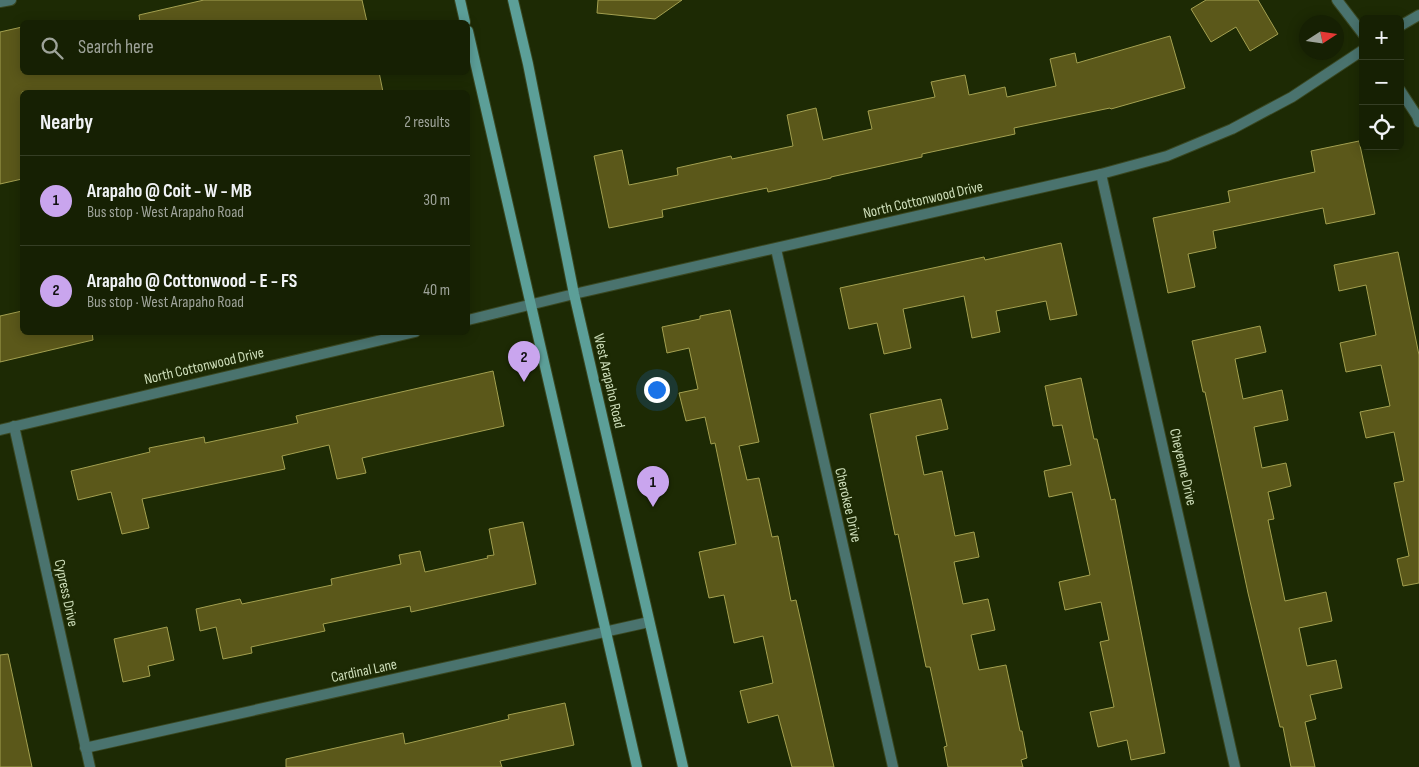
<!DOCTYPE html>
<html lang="en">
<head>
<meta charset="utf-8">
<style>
  :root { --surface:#162003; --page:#232d12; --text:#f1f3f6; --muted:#9ea39a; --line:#353e25; --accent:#c9a5ee }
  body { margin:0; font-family:"Sofia Sans Condensed",sans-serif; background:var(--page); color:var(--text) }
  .controls { position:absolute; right:15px; top:15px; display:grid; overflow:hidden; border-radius:8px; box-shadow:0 2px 12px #0003 }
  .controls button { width:45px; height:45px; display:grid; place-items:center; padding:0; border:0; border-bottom:1px solid var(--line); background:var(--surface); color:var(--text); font:25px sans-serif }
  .compass { position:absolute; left:1299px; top:15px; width:45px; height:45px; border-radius:50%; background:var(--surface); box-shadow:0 2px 12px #0003; rotate:78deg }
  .you { position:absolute; left:656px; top:389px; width:18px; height:18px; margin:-12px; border:4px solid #fff; border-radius:50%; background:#1a73e8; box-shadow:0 0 0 8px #1a73e833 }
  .badge { display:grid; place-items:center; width:32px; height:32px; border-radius:50%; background:var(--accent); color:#111; font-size:16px; font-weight:700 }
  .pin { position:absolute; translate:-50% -41px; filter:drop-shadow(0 1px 2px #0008) }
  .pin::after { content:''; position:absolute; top:26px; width:18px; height:15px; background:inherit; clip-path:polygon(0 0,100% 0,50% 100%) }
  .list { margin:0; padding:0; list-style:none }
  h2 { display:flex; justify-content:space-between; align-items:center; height:65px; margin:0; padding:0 20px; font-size:21px }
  h2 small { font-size:16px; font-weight:400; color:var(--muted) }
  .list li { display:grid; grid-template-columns:32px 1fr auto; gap:15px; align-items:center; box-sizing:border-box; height:90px; padding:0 20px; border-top:1px solid var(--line) }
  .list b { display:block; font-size:19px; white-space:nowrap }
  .list p { margin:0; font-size:16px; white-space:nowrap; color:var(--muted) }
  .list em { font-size:16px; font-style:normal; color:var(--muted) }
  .icon { flex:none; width:28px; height:28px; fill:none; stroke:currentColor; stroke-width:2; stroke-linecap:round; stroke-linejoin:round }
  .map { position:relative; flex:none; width:1419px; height:767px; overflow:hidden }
  .search { position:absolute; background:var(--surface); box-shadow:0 2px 12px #0003; left:20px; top:20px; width:450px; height:55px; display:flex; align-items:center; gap:12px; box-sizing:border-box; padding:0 18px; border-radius:8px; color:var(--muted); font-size:19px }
  .panel { position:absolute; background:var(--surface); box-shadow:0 2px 12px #0003; left:20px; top:90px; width:450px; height:245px; border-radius:8px }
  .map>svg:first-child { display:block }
  .building { fill:#5b581a; stroke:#a3a050 }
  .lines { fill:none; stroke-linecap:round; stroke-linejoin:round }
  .minor-casing { stroke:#394721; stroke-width:12 }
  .secondary-casing { stroke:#394721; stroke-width:12 }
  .minor { stroke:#4a736e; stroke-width:10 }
  .secondary { stroke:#5c9f98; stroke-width:10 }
  .labels { text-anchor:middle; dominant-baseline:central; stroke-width:5; stroke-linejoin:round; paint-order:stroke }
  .street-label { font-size:15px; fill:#cdddb9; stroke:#1d2a04 }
</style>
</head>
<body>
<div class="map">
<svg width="1419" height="767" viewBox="0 0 1419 767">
  <rect width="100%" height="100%" fill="#1d2a04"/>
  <!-- building -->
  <g class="building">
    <path d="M 204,0 L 362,0 L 367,22 L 140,22 L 139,15 Z"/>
    <path d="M 598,0 L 682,0 L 655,19 L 597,13 Z"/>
    <path d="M 1206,0 L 1258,0 L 1278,34 L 1250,51 L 1236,27 L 1211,42 L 1191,9 Z"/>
    <path d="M 22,27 L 22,72 L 379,72 L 383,92 L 22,92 L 22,179 L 0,184 L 0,32 Z"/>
    <path d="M 1170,36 L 1185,88 L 1111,109 L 1110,108 L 1014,128 L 1015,134 L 922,154 L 922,157 L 831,177 L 831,178 L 768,192 L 767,188 L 662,210 L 663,217 L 609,228 L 594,156 L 622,150 L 629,185 L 678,175 L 677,168 L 731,156 L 732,159 L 793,146 L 787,115 L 816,108 L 823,140 L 872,129 L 868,111 L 935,97 L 931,82 L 965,75 L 969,95 L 1005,87 L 1007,97 L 1056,86 L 1050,59 L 1075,53 L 1077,63 Z"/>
    <path d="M 1359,141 L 1375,214 L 1326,224 L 1323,208 L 1213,231 L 1216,248 L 1188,254 L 1195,287 L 1168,293 L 1153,218 L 1230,202 L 1228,191 L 1315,172 L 1311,151 Z"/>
    <path d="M 1061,243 L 1077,315 L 1050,320 L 1046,301 L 996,311 L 1000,332 L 972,338 L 964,296 L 903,309 L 911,348 L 884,354 L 877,323 L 849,329 L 840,288 L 984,257 L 985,260 Z"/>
    <path d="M 1398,252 L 1419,355 L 1419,583 L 1403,586 L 1397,559 L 1409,556 L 1394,483 L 1404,481 L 1394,432 L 1366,438 L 1360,412 L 1390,406 L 1381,365 L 1346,372 L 1340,343 L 1376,335 L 1366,285 L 1339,291 L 1334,265 Z"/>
    <path d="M 730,310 L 759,442 L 739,446 L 747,480 L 759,478 L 772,537 L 778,536 L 791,601 L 796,600 L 834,767 L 792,767 L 778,715 L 748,723 L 740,691 L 773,683 L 763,636 L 734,643 L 724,595 L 709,598 L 699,552 L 736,544 L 715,443 L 711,444 L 705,417 L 686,421 L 679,393 L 698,389 L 689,348 L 667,353 L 662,327 L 700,319 L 700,316 Z"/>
    <path d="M 22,311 L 22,332 L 92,332 L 93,340 L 0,362 L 0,316 Z"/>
    <path d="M 1260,326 L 1266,352 L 1235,359 L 1243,399 L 1282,390 L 1288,420 L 1254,427 L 1262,468 L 1286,463 L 1291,486 L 1268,492 L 1274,519 L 1268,520 L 1285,601 L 1326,592 L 1332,621 L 1299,628 L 1307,666 L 1336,660 L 1342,688 L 1310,695 L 1316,719 L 1305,722 L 1315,767 L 1291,767 L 1283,727 L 1280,727 L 1248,593 L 1205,392 L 1203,392 L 1192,341 Z"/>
    <path d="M 493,371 L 504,426 L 362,458 L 366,473 L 337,479 L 329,445 L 282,456 L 285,469 L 142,499 L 149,528 L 122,534 L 111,492 L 78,500 L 71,471 L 150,452 L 149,448 L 204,437 L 205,443 L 298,423 L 296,416 Z"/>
    <path d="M 1081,378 L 1094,439 L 1097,439 L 1111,500 L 1115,499 L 1165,753 L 1131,760 L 1127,740 L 1098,747 L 1090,712 L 1114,707 L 1100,642 L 1109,640 L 1101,602 L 1065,610 L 1059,582 L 1090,575 L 1072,492 L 1049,497 L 1044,471 L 1071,465 L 1062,425 L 1053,426 L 1045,386 Z"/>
    <path d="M 941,399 L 948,429 L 916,436 L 924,475 L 942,471 L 955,536 L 974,532 L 979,557 L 954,562 L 963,604 L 988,599 L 995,630 L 971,635 L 979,670 L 1006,665 L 1020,731 L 1022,731 L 1027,758 L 1021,760 L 1023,767 L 948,767 L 944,747 L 947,746 L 930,667 L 926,667 L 898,534 L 895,535 L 870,414 Z"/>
    <path d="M 523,522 L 536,584 L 411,612 L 410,606 L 323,624 L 325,631 L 251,647 L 252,653 L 223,659 L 216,627 L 200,631 L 196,609 L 240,599 L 242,604 L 332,585 L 331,579 L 401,564 L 399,555 L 420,551 L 425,572 L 488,558 L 487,556 L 494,555 L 489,529 Z"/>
    <path d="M 167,627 L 174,660 L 148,666 L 150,676 L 123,682 L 114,639 Z"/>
    <path d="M 8,654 L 32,767 L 0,767 L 0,655 Z"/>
    <path d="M 565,703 L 574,745 L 500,761 L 502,767 L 286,767 L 286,759 L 403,733 L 405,744 L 509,719 L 508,715 Z"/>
  </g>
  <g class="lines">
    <!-- minor casing -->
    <g class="minor-casing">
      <g id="minor">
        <path d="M 1337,0 L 1363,34"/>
        <path d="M 0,2 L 11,0"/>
        <path d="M 1400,26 L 1419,15"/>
        <path d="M 1400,90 L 1417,116 L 1419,122"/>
        <path d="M 1101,174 L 1235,767"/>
        <path d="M 776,249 L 893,767"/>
        <path d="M 468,320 L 574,294 L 1101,174 L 1167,156 L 1232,129 L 1292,97 L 1363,50"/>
        <path d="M 14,426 L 90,767"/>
        <path d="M 0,430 L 415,332"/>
        <path d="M 85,748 L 649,622"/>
      </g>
    </g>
    <!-- secondary casing -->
    <g class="secondary-casing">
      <g id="secondary">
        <path d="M 460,0 L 465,22"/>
        <path d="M 513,0 L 528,64 L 574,294 L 683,767"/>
        <path d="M 468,31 L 637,767"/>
      </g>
    </g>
    <!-- minor -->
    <use href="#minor" class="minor"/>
    <!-- secondary -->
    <use href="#secondary" class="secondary"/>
  </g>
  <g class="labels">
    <!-- street labels -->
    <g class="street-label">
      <text transform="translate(923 200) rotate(-13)">North Cottonwood Drive</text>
      <text transform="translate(204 366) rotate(-13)">North Cottonwood Drive</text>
      <text transform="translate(609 381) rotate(77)">West Arapaho Road</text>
      <text transform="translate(1183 467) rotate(77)">Cheyenne Drive</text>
      <text transform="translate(848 505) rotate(77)">Cherokee Drive</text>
      <text transform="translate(66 593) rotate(78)">Cypress Drive</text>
      <text transform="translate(364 671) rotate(-12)">Cardinal Lane</text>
    </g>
  </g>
</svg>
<div class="controls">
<button>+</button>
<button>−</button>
<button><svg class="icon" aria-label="locate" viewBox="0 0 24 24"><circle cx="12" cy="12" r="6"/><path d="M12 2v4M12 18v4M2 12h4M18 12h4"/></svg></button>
</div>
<svg class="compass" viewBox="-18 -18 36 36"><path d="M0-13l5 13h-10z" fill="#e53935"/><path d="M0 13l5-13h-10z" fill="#9ea39a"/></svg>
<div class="you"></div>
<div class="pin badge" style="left:653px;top:507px">1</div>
<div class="pin badge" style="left:524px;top:382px">2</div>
<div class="search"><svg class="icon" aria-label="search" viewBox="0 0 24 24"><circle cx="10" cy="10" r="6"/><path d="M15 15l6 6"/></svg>Search here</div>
<section class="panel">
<h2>Nearby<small>2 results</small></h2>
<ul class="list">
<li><span class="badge">1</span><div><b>Arapaho @ Coit - W - MB</b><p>Bus stop · West Arapaho Road</p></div><em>30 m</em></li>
<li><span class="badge">2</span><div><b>Arapaho @ Cottonwood - E - FS</b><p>Bus stop · West Arapaho Road</p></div><em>40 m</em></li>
</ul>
</section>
</div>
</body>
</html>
